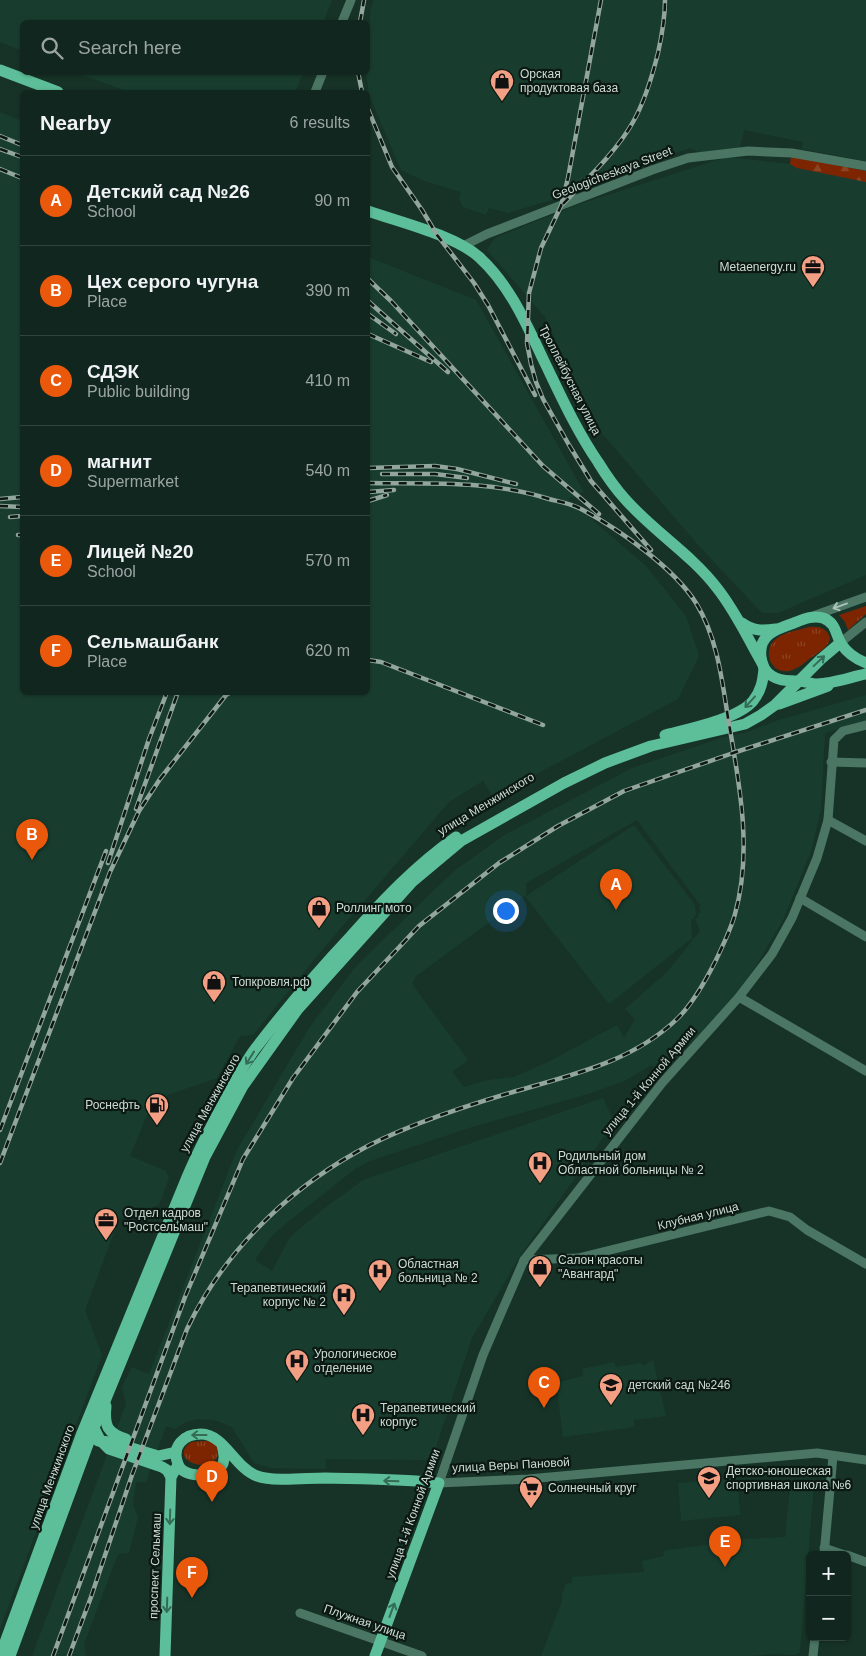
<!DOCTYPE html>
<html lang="en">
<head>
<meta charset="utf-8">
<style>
  :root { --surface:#11261e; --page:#1e322b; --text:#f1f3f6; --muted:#9ca5a4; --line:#30433c; --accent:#ea580c }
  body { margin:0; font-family:Helvetica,sans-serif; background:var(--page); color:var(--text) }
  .controls { position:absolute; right:15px; bottom:15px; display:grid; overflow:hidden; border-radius:8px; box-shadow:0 1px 4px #0004 }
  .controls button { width:45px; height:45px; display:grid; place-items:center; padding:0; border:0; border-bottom:1px solid var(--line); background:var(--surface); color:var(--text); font:25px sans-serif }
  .you { position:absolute; left:505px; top:910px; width:18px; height:18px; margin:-12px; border:4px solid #fff; border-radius:50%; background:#1a73e8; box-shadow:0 0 0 8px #1a73e833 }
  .badge { display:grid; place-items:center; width:32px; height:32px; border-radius:50%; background:var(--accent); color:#fff; font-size:16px; font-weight:700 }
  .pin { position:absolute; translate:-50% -41px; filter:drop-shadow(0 1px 2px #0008) }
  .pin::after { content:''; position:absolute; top:26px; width:18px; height:15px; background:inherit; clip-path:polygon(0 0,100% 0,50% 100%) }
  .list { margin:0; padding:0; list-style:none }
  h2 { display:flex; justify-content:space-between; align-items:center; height:65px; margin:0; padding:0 20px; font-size:21px }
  h2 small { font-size:16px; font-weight:400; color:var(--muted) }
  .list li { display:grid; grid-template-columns:32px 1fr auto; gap:15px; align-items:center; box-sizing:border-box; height:90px; padding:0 20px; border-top:1px solid var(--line) }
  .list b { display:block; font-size:19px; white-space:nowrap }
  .list p { margin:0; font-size:16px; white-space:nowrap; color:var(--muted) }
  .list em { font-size:16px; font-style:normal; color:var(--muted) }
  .icon { flex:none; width:28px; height:28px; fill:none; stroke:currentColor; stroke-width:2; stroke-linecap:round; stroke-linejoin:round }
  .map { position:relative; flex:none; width:866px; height:1656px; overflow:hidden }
  .search { position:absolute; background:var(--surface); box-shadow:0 1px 4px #0004; left:20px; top:20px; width:350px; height:55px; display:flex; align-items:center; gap:12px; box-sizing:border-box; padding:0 18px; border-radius:8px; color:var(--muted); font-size:19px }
  .panel { position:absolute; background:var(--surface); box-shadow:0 1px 4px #0004; left:20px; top:90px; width:350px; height:605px; border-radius:8px }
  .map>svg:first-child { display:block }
  .built { fill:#183d2f; fill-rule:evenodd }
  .grass { fill:url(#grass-tufts) }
  .forest { fill:url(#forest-firs) }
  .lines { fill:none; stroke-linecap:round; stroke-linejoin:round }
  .minor { stroke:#4a7663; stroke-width:9 }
  .major { stroke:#5dbf99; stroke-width:11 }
  .rail-casing { stroke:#92a69d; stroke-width:4.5 }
  .rail { stroke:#0c1813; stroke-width:2.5; stroke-dasharray:8; stroke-linecap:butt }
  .oneway { stroke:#acc2b8 }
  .oneway2 { stroke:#346c56 }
  .labels { text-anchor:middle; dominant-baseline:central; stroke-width:4.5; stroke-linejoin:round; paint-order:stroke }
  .poi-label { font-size:12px; fill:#ccdcd4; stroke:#0c1813; text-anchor:start }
  .street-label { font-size:12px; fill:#ccdcd4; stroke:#0c1813 }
</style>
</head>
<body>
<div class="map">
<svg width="866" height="1656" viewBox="0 0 866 1656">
  <defs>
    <pattern id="grass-tufts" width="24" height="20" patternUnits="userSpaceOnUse" patternTransform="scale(1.25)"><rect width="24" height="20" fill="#7c2500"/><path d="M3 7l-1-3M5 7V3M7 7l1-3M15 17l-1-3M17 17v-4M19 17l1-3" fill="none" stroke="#8d4424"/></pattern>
    <pattern id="forest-firs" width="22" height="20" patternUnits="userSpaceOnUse" patternTransform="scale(1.25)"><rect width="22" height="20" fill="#7c2500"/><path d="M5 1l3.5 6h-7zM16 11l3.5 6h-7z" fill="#8d4424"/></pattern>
  </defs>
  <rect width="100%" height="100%" fill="#173328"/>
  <!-- built -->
  <g class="built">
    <path d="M 0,0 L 332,0 L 323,22 L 22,22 L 22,51 L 0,42 Z"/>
    <path d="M 374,0 L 866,0 L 866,161 L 802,149 L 803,142 L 744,130 L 740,148 L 715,153 L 699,152 L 690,148 L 629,168 L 571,194 L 508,213 L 489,208 L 486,215 L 463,207 L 459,199 L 461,192 L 424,181 L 401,170 L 369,95 L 366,73 L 368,37 L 371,7 Z"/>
    <path d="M 77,73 L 303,72 L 303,73 L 295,92 L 129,92 Z"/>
    <path d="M 0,112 L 22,121 L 22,692 L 368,692 L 368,257 L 476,300 L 584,492 L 568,499 L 646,566 L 686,616 L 699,656 L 678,699 L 493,797 L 483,781 L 449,802 L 317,956 L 253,1035 L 240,1036 L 217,1078 L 153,1100 L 130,1156 L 166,1171 L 169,1178 L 159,1205 L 119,1219 L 85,1310 L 102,1355 L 0,1629 Z"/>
    <path d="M 727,157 L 790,164 L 866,181 L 866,575 L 778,613 L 762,613 L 699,546 L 594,424 L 545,317 L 487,250 L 495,238 L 580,204 Z"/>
    <path d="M 866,695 L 866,721 L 825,733 L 821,809 L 811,851 L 784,918 L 757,964 L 741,987 L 696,1038 L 657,1071 L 652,1065 L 624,1081 L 591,1093 L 472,1127 L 370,1161 L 355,1169 L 283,1226 L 270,1238 L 255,1260 L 272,1271 L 290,1237 L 322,1210 L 363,1180 L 603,1098 L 614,1122 L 520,1256 L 472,1338 L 433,1456 L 425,1460 L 325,1459 L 326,1469 L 271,1468 L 254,1463 L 232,1427 L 214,1420 L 196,1419 L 184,1423 L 175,1429 L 166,1426 L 146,1482 L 136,1482 L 133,1505 L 138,1517 L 129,1553 L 118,1554 L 84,1644 L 86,1656 L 32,1656 L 126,1404 L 122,1387 L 132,1367 L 149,1374 L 236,1152 L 309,1028 L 356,966 L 454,871 L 503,836 L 632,768 L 721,738 L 744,733 L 776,721 ZM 637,820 L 701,906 L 699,908 L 701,912 L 698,914 L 699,917 L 695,919 L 700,931 L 667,972 L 625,1009 L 635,1019 L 624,1038 L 617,1025 L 550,1061 L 514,1077 L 488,1080 L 464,1087 L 452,1072 L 468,1060 L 412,984 L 416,976 L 525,896 L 609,1004 L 692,938 L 691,921 L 696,915 L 695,905 L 634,825 L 526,896 L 526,883 Z"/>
    <path d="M 653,1360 L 666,1416 L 634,1420 L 634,1427 L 563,1437 L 556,1383 L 583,1376 L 582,1369 L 614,1362 L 616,1367 L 641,1363 L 643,1366 Z"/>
    <path d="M 737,1478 L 740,1515 L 681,1521 L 678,1483 Z"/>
    <path d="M 814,1485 L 800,1652 L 795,1655 L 769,1654 L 753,1656 L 541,1656 L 562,1601 L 562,1594 L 566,1584 L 572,1583 L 572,1577 L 644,1572 L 642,1561 L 664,1556 L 663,1551 L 744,1539 L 785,1537 L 790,1487 Z"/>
  </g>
  <!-- grass -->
  <g class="grass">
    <path d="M 866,606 L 866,614 L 848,630 L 845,622 L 839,615 Z"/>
    <path d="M 809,627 C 819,626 827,628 830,638 C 829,646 822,650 815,655 C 807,660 799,669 789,671 C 770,674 762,650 776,639 C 784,632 799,630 809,627 Z"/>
    <path d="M 191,1442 C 197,1442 206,1440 211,1442 C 219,1445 220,1456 214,1461 C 202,1472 169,1458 191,1442 Z"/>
  </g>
  <!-- forest -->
  <path class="forest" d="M 791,156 L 866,171 L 866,182 L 797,168 L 790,164 Z"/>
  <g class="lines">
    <!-- minor -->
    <g class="minor">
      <path d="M 342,22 L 351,0"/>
      <path d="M 315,92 L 323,72"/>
      <path d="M 463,246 L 487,234 L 652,170 L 688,158 L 748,151 L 792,153 L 866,166"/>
      <path d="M 813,616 L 866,597"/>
      <path d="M 840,643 L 866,622"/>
      <path d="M 866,725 L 843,731 L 834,740 L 828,820 L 817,858 L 792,918 L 772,954 L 739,997 L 662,1083 L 524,1260 L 483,1355 L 439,1483 L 528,1479 L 817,1453 L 866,1460"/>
      <path d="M 831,762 L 866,763"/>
      <path d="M 828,820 L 866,841"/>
      <path d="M 800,898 L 866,937"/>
      <path d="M 739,997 L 866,1071"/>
      <path d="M 524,1260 L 578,1258 L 769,1211 L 790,1217 L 807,1230 L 866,1264"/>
      <path d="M 824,1548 L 845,1555"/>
      <path d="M 824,1555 L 833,1456"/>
      <path d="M 847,1555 L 866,1562"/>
      <path d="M 300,1613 L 422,1656"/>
      <path d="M 813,1656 L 815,1637"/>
    </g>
    <!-- major -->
    <g class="major">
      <path d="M 0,70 L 58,92"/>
      <path d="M 368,211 C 399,222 454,235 479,257 C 509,284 526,323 543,359 C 560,394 576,430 598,462 C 606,475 615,488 625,499 C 653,531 691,554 717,588 C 736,612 747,637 762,663"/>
      <path d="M 742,623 C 753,631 762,631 776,629"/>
      <path d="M 866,663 C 856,659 848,654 842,645 C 835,635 837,623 823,618 C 813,615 804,619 794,623 C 776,629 758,635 761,657 C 762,665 765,672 772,676 C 781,682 789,680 798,681 C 804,681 811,684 817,684 C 832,684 851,677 866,674"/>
      <path d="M 779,704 L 828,686"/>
      <path d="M 665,735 C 688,729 738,719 753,701 C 761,691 763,681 764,668"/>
      <path d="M 106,1406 C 104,1426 107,1433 126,1439"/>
      <path d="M 93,1426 L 100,1440 L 109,1449 L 162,1467 L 167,1470 L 171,1477"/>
      <path d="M 98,1441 L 112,1442 L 158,1456 L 176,1452"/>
      <path d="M 222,1445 C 224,1452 226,1461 221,1467 C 212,1478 182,1478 178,1464 C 171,1446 184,1434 201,1434 C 224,1434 235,1468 257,1476 C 274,1482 306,1478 325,1478 C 363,1479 402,1479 439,1483 L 375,1656"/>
      <path d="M 0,1656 L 82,1433 L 187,1177 C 198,1151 211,1126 224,1102 C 234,1084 243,1065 255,1049 C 285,1010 317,972 351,936 C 383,900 416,865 456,837"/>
      <path d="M 10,1656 L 94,1428 L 205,1157 L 243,1086 L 298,1009 L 412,882 L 461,841 L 564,783 L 605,763 L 651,746 L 745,724 L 761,715 L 775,705 L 821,659 L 840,643"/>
      <path d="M 165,1656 L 171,1477 L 178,1465"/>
    </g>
    <!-- rail casing -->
    <g class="rail-casing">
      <g id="rail">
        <path d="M 601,0 L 568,178 L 561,206 L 541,248 L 529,293 L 527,343 L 531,364 L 536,382 L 543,399 L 569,445 L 591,481 L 651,550"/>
        <path d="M 360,22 L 364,0"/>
        <path d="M 358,72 L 362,92"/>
        <path d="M 368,109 L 392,167 L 422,210 L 437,235 L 474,283 L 488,305 L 535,395"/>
        <path d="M 0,136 L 22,145"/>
        <path d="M 0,149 L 22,157"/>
        <path d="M 0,169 L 22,178"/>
        <path d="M 563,204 C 586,180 617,151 633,122 C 645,101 652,77 658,53 C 662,35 665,18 665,0"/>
        <path d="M 368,279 L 391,301 L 543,466 L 599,514"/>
        <path d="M 368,301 L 448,372"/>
        <path d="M 368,314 L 396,334"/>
        <path d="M 368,334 L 431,362"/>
        <path d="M 368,468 L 435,466 L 457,469 L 516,484"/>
        <path d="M 382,474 L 435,474 L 467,478"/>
        <path d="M 368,492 L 394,490"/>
        <path d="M 0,499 L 22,497"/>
        <path d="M 368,501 L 387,495"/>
        <path d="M 0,506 L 22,507"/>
        <path d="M 10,517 L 22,516"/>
        <path d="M 18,535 L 22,535"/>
        <path d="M 368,660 L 381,662 L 543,725"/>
        <path d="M 136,809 L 178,692"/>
        <path d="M 108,863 L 149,739 L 167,692"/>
        <path d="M 0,1130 L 106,851"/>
        <path d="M 0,1163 L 110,872 L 139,811 L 160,779 L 226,695 L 231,692"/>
        <path d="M 53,1656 L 185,1297 L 243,1159 L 293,1078 L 357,992 L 419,926 L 499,863 L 558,826 L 624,791 L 736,752 L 866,710"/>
        <path d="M 69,1656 L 91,1597 L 132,1475 L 187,1329 C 222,1255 284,1193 355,1153 C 400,1127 462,1107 513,1092 C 571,1075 633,1062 678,1018 C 694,1002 706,980 716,960 C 723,945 731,929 735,914 C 753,850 739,782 728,718 C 722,679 717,637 696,603 C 674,568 620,530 583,510 C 573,504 561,502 549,499 C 491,480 428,484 368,483"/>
      </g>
    </g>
    <!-- rail -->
    <use href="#rail" class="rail"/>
  </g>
  <!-- one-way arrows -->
  <defs><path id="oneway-shaft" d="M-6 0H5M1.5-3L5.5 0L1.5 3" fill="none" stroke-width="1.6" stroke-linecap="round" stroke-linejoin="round" transform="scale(1.25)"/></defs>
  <use class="oneway" href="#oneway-shaft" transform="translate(840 606) rotate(160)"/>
  <g class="oneway2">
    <use href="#oneway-shaft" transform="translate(819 661) rotate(-43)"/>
    <use href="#oneway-shaft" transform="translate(750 702) rotate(132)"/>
    <use href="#oneway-shaft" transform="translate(250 1058) rotate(122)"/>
    <use href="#oneway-shaft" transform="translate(199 1435) rotate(180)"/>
    <use href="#oneway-shaft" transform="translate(391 1481) rotate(-178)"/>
    <use href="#oneway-shaft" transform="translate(170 1517) rotate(92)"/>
    <use href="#oneway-shaft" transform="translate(167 1605) rotate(92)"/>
    <use href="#oneway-shaft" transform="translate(392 1610) rotate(-70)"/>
  </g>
  <!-- icons -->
  <defs>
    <g id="shop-pin" transform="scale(1.25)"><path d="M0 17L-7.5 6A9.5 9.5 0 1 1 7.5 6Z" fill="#f39f83" stroke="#0c1813"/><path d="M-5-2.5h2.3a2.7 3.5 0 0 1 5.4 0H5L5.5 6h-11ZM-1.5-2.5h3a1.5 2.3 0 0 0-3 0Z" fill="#111"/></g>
    <g id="office-pin" transform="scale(1.25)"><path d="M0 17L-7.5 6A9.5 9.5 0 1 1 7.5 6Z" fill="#f39f83" stroke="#0c1813"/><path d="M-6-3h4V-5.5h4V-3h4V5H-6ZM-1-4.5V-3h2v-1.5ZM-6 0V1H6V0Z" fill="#111"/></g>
    <g id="fuel-pin" transform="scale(1.25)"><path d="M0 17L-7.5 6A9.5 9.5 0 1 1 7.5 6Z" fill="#f39f83" stroke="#0c1813"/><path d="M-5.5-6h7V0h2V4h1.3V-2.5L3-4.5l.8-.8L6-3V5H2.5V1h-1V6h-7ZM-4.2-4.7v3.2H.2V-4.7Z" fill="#111"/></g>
    <g id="hospital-pin" transform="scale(1.25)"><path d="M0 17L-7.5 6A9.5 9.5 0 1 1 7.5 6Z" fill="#f39f83" stroke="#0c1813"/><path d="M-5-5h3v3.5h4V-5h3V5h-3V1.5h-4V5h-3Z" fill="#111"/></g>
    <g id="school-pin" transform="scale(1.25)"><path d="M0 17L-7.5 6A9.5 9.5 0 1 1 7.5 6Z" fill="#f39f83" stroke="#0c1813"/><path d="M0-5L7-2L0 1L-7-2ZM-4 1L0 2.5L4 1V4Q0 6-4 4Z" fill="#111"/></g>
    <g id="supermarket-pin" transform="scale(1.25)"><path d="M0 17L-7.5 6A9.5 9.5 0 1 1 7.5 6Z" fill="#f39f83" stroke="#0c1813"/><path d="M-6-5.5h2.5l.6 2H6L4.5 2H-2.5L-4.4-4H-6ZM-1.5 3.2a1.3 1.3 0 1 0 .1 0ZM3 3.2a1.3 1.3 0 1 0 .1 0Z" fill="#111"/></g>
  </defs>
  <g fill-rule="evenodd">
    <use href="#shop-pin" x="502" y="81"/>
    <use href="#office-pin" x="813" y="267"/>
    <use href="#shop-pin" x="319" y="908"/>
    <use href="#shop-pin" x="214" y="982"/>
    <use href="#fuel-pin" x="157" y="1105"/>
    <use href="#hospital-pin" x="540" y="1163"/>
    <use href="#office-pin" x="106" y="1220"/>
    <use href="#shop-pin" x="540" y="1267"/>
    <use href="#hospital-pin" x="380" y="1271"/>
    <use href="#hospital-pin" x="344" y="1295"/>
    <use href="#hospital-pin" x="297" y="1361"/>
    <use href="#school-pin" x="611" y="1385"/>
    <use href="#hospital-pin" x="363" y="1415"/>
    <use href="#school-pin" x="709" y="1478"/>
    <use href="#supermarket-pin" x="531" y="1488"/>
  </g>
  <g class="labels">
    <!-- poi labels -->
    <g class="poi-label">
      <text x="520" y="74">Орская<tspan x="520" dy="14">продуктовая база</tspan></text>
      <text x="796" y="267" text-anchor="end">Metaenergy.ru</text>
      <text x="336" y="908">Роллинг мото</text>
      <text x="232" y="982">Топкровля.рф</text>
      <text x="140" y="1105" text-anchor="end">Роснефть</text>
      <text x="558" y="1156">Родильный дом<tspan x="558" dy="14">Областной больницы № 2</tspan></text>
      <text x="124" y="1213">Отдел кадров<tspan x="124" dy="14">"Ростсельмаш"</tspan></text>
      <text x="558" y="1260">Салон красоты<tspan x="558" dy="14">"Авангард"</tspan></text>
      <text x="398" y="1264">Областная<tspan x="398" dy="14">больница № 2</tspan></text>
      <text x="326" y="1288" text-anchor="end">Терапевтический<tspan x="326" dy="14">корпус № 2</tspan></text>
      <text x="314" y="1354">Урологическое<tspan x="314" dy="14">отделение</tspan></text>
      <text x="628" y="1385">детский сад №246</text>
      <text x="380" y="1408">Терапевтический<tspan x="380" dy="14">корпус</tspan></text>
      <text x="726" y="1471">Детско-юношеская<tspan x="726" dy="14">спортивная школа №6</tspan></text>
      <text x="548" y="1488">Солнечный круг</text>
    </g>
    <!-- street labels -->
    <g class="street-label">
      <text transform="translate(612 173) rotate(-21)">Geologicheskaya Street</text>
      <text transform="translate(570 380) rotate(63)">Троллейбусная улица</text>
      <text transform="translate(486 804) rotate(-31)">улица Менжинского</text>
      <text transform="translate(649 1081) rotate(-50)">улица 1-й Конной Армии</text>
      <text transform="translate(210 1103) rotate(-61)">улица Менжинского</text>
      <text transform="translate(698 1216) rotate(-14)">Клубная улица</text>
      <text transform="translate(511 1465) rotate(-3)">улица Веры Пановой</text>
      <text transform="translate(52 1477) rotate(-70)">улица Менжинского</text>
      <text transform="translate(413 1514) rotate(-70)">улица 1-й Конной Армии</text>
      <text transform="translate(155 1566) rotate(-88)">проспект Сельмаш</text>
      <text transform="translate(365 1622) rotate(19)">Плужная улица</text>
    </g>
  </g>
</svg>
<div class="controls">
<button>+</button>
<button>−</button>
</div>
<div class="you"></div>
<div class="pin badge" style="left:616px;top:910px">A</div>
<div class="pin badge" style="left:32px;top:860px">B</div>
<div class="pin badge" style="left:544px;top:1408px">C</div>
<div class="pin badge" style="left:212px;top:1502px">D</div>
<div class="pin badge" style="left:725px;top:1567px">E</div>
<div class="pin badge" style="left:192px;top:1598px">F</div>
<div class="search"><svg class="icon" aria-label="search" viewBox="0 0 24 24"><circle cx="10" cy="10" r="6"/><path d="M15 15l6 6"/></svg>Search here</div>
<section class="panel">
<h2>Nearby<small>6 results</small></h2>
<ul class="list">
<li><span class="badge">A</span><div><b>Детский сад №26</b><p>School</p></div><em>90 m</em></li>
<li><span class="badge">B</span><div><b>Цех серого чугуна</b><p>Place</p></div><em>390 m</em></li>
<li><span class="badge">C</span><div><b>СДЭК</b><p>Public building</p></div><em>410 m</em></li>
<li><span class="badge">D</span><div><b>магнит</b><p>Supermarket</p></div><em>540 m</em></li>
<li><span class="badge">E</span><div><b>Лицей №20</b><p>School</p></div><em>570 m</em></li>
<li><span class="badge">F</span><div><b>Сельмашбанк</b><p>Place</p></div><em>620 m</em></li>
</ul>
</section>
</div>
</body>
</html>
